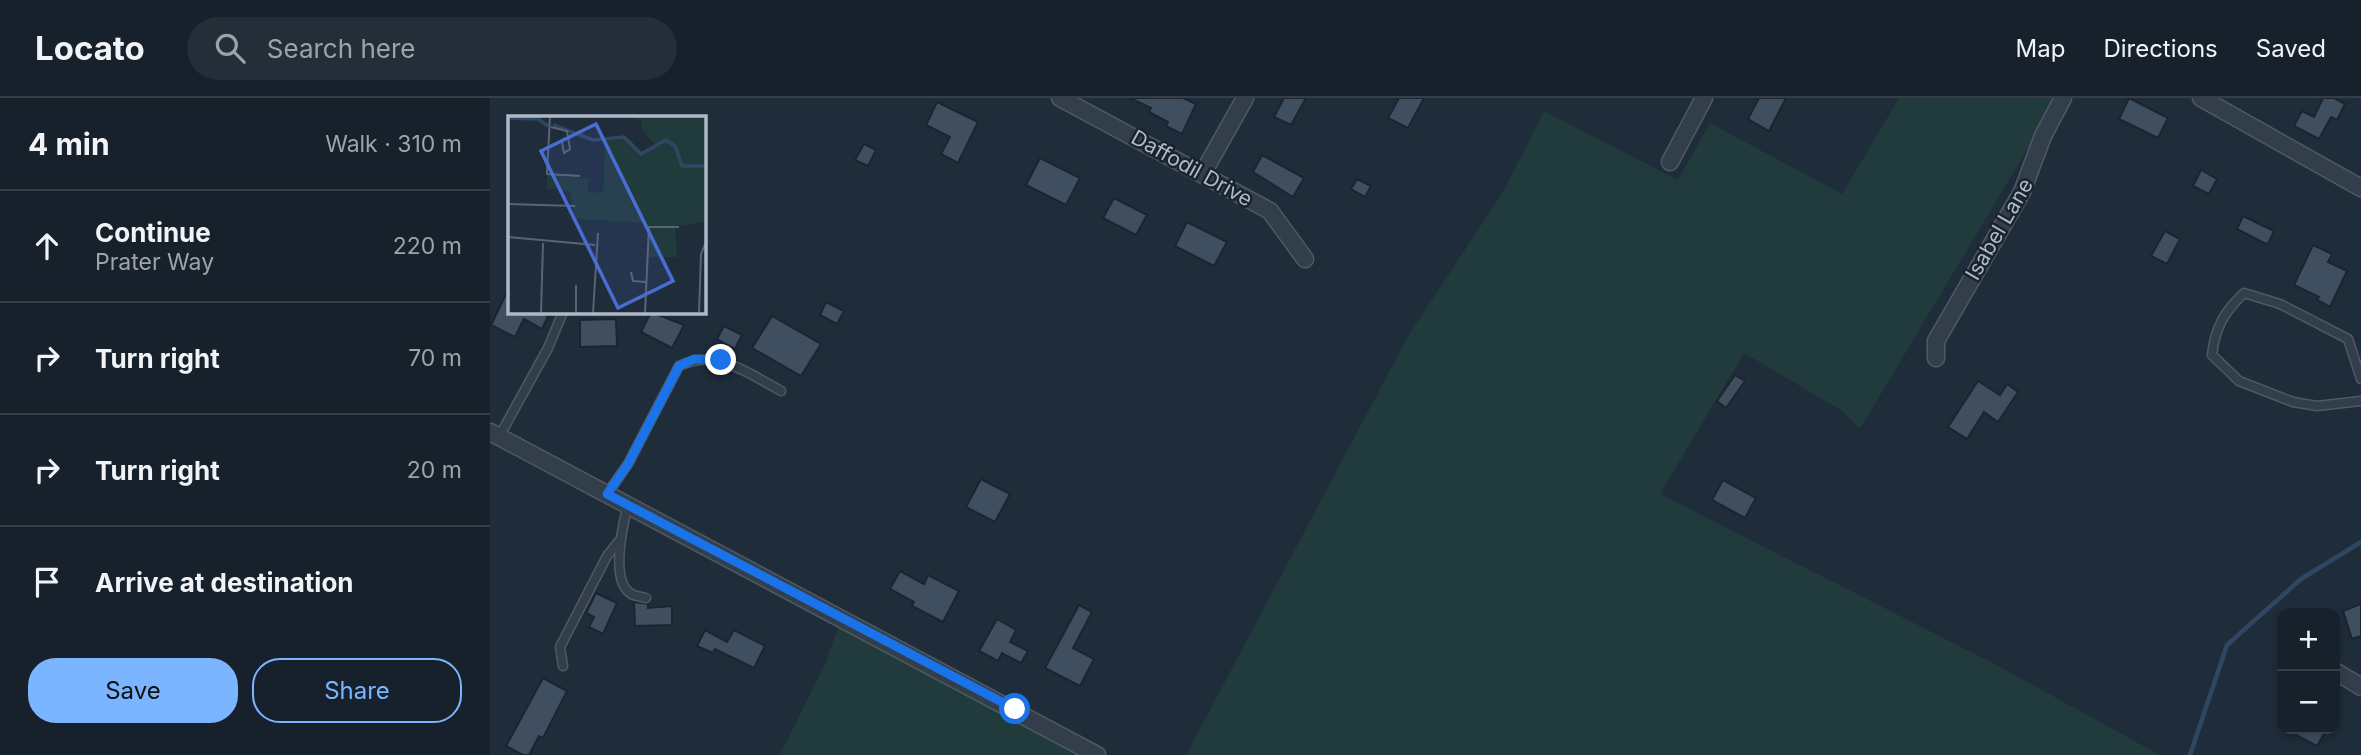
<!DOCTYPE html>
<html lang="en">
<head>
<meta charset="utf-8">
<style>
  :root { --surface:#17212c; --page:#242e38; --text:#f1f3f6; --muted:#9ea3a9; --line:#363e48; --accent:#7bb4ff }
  body { margin:0; font-family:Inter,sans-serif; background:var(--page); color:var(--text) }
  .controls { position:absolute; right:21px; bottom:21px; display:grid; overflow:hidden; border-radius:14px; box-shadow:0 4px 10px #0003 }
  .controls button { width:63px; height:63px; display:grid; place-items:center; padding:0; border:0; border-bottom:2px solid var(--line); background:var(--surface); color:var(--text); font:35px sans-serif }
  .stop { position:absolute; width:21px; height:21px; margin:-16px; border:5px solid #1a73e8; border-radius:50%; background:#fff }
  .stop.end { background:#1a73e8; border-color:#fff; box-shadow:0 2px 7px #0008 }
  .list { margin:0; padding:0; list-style:none }
  h2 { display:flex; justify-content:space-between; align-items:center; height:91px; margin:0; padding:0 28px; font-size:30px }
  h2 small { font-size:23px; font-weight:400; color:var(--muted) }
  .list li { display:grid; grid-template-columns:46px 1fr auto; gap:21px; align-items:center; box-sizing:border-box; height:112px; padding:0 28px; border-top:2px solid var(--line) }
  .list b { display:block; font-size:26px; white-space:nowrap }
  .list p { margin:0; font-size:23px; white-space:nowrap; color:var(--muted) }
  .list em { font-size:23px; font-style:normal; color:var(--muted) }
  .actions { display:flex; gap:14px; padding:21px 28px }
  .actions a { flex:1; padding:16px 0; border:2px solid var(--accent); border-radius:28px; text-align:center; font-size:24px; color:var(--accent) }
  .actions .main { background:var(--accent); color:#111 }
  .icon { flex:none; width:38px; height:38px; fill:none; stroke:currentColor; stroke-width:2; stroke-linecap:round; stroke-linejoin:round }
  .map { position:relative; flex:none; width:1871px; height:657px; overflow:hidden }
  header { display:flex; align-items:center; gap:42px; box-sizing:border-box; height:98px; padding:0 35px; background:var(--surface); border-bottom:2px solid var(--line) }
  header strong { font-size:33px }
  nav { display:flex; gap:38px; margin-inline-start:auto; font-size:24px }
  .search { width:490px; height:63px; background:var(--page); display:flex; align-items:center; gap:18px; box-sizing:border-box; padding:0 24px; border-radius:38px; color:var(--muted); font-size:26px }
  main { display:flex }
  aside { flex:1; background:var(--surface) }
  .map>svg:first-child { display:block }
  .green { fill:#213a3b }
  .lines { fill:none; stroke-linecap:round; stroke-linejoin:round }
  .stream { stroke:#304761; stroke-width:4.5 }
  .building { fill:#404f60; stroke:#1b2531; stroke-width:2 }
  .lane-casing { stroke:#4e5965; stroke-width:11 }
  .street-casing { stroke:#4e5965; stroke-width:19 }
  .lane { stroke:#333e4b; stroke-width:8 }
  .street { stroke:#333e4b; stroke-width:16 }
  .route { stroke:#1a73e8; stroke-width:9 }
  .labels { text-anchor:middle; dominant-baseline:central; stroke-width:5; stroke-linejoin:round; paint-order:stroke }
  .street-label { font-size:21px; fill:#aeb9c7; stroke:#19232f }
  .inset-river { fill:none; stroke:#304761; stroke-width:3.5 }
  .inset-road { fill:none; stroke:#586472; stroke-width:2 }
  .view { fill:#486ed3; fill-opacity:0.15; stroke:#486ed3; stroke-width:3.5 }
  .inset-edge { fill:none; stroke:#aeb9c7; stroke-width:3.5 }
</style>
</head>
<body>
<header>
<strong>Locato</strong>
<div class="search"><svg class="icon" aria-label="search" viewBox="0 0 24 24"><circle cx="10" cy="10" r="6"/><path d="M15 15l6 6"/></svg>Search here</div>
<nav><a>Map</a><a>Directions</a><a>Saved</a></nav>
</header>
<main>
<aside>
<h2>4 min<small>Walk · 310 m</small></h2>
<ul class="list">
<li><svg class="icon" aria-label="ahead" viewBox="0 0 24 24"><path d="M12 20V5M6 11l6-6 6 6"/></svg><div><b>Continue</b><p>Prater Way</p></div><em>220 m</em></li>
<li><svg class="icon" aria-label="right" viewBox="0 0 24 24"><path d="M7 20v-9h11M14 6l5 5-5 5"/></svg><div><b>Turn right</b></div><em>70 m</em></li>
<li><svg class="icon" aria-label="right" viewBox="0 0 24 24"><path d="M7 20v-9h11M14 6l5 5-5 5"/></svg><div><b>Turn right</b></div><em>20 m</em></li>
<li><svg class="icon" aria-label="arrive" viewBox="0 0 24 24"><path d="M6 21V4h12l-3 4 3 4H6"/></svg><div><b>Arrive at destination</b></div></li>
</ul>
<div class="actions"><a class="main">Save</a><a>Share</a></div>
</aside>
<div class="map">
<svg width="1871" height="657" viewBox="0 0 1871 657">
  <rect width="100%" height="100%" fill="#1f2c3a"/>
  <!-- green -->
  <g class="green">
    <path d="M 1409,0 L 1568,0 L 1370,331 L 1352,313 L 1254,255 L 1170,396 L 1503,565 L 1670,657 L 696,657 L 918,238 L 1013,94 L 1054,13 L 1188,82 L 1220,25 L 1352,96 Z"/>
    <path d="M 349,527 L 610,657 L 290,657 L 335,566 Z"/>
  </g>
  <g class="lines">
    <!-- stream -->
    <path class="stream" d="M 1700,657 L 1737,547 L 1811,481 L 1871,444"/>
  </g>
  <!-- building -->
  <g class="building">
    <path d="M 640,0 L 693,0 L 706,6 L 692,36 L 676,28 L 678,24 L 659,14 L 661,10 Z"/>
    <path d="M 794,0 L 816,0 L 801,27 L 784,19 Z"/>
    <path d="M 909,0 L 934,0 L 918,30 L 898,20 Z"/>
    <path d="M 1269,0 L 1296,0 L 1279,33 L 1258,21 Z"/>
    <path d="M 1639,0 L 1678,20 L 1668,40 L 1629,21 Z"/>
    <path d="M 1833,0 L 1844,0 L 1855,6 L 1847,22 L 1841,19 L 1829,41 L 1804,28 L 1812,13 L 1824,19 Z"/>
    <path d="M 447,4 L 488,24 L 468,65 L 451,56 L 460,39 L 436,27 Z"/>
    <path d="M 374,46 L 386,52 L 378,68 L 365,62 Z"/>
    <path d="M 772,57 L 814,80 L 803,99 L 763,74 Z"/>
    <path d="M 550,60 L 590,80 L 576,107 L 536,87 Z"/>
    <path d="M 1711,72 L 1727,81 L 1719,96 L 1703,88 Z"/>
    <path d="M 867,81 L 881,88 L 875,99 L 861,91 Z"/>
    <path d="M 624,100 L 657,117 L 646,137 L 613,120 Z"/>
    <path d="M 1753,118 L 1784,133 L 1779,144 L 1776,146 L 1747,131 Z"/>
    <path d="M 697,124 L 737,144 L 724,168 L 685,148 Z"/>
    <path d="M 1675,133 L 1690,141 L 1677,166 L 1661,158 Z"/>
    <path d="M 1823,147 L 1842,156 L 1838,164 L 1857,173 L 1840,209 L 1827,202 L 1829,199 L 1804,187 Z"/>
    <path d="M 19,190 L 19,214 L 49,214 L 58,218 L 52,231 L 34,221 L 25,239 L 1,227 Z"/>
    <path d="M 336,204 L 354,213 L 347,226 L 330,217 Z"/>
    <path d="M 161,214 L 194,227 L 182,250 L 151,234 Z"/>
    <path d="M 282,218 L 331,246 L 311,278 L 262,250 Z"/>
    <path d="M 126,221 L 127,248 L 90,249 L 90,222 Z"/>
    <path d="M 234,228 L 252,237 L 245,251 L 227,241 Z"/>
    <path d="M 1245,277 L 1255,283 L 1236,310 L 1227,303 Z"/>
    <path d="M 1488,283 L 1510,297 L 1517,286 L 1528,294 L 1508,324 L 1494,314 L 1477,341 L 1458,329 Z"/>
    <path d="M 491,381 L 520,396 L 505,424 L 476,409 Z"/>
    <path d="M 1233,382 L 1266,400 L 1255,420 L 1222,402 Z"/>
    <path d="M 410,473 L 434,486 L 438,477 L 469,493 L 453,524 L 422,508 L 424,504 L 400,491 Z"/>
    <path d="M 106,495 L 127,505 L 113,536 L 99,529 L 104,519 L 96,515 Z"/>
    <path d="M 144,504 L 158,506 L 158,510 L 182,508 L 182,527 L 145,528 Z"/>
    <path d="M 1871,506 L 1871,538 L 1862,541 L 1853,513 Z"/>
    <path d="M 589,507 L 602,514 L 583,550 L 604,561 L 590,588 L 555,570 Z"/>
    <path d="M 507,521 L 526,532 L 520,544 L 538,553 L 531,565 L 512,555 L 508,563 L 489,553 Z"/>
    <path d="M 215,532 L 237,544 L 244,532 L 275,548 L 264,570 L 225,551 L 223,555 L 207,548 Z"/>
    <path d="M 53,580 L 77,593 L 53,640 L 49,638 L 39,657 L 33,657 L 16,648 Z"/>
    <path d="M 1795,631 L 1837,631 L 1827,648 Z"/>
  </g>
  <g class="lines">
    <!-- lane casing -->
    <g class="lane-casing">
      <g id="lane">
        <path d="M 1871,281 L 1858,241 L 1790,206 L 1754,195 C 1734,214 1725,230 1722,257 L 1749,283 L 1803,304 L 1827,308 L 1871,303"/>
        <path d="M 9,339 L 58,250 L 73,214"/>
        <path d="M 117,396 L 138,366 L 189,268 C 226,250 258,275 291,293"/>
        <path d="M 138,407 C 133,426 120,481 140,495 C 143,498 152,499 156,500"/>
        <path d="M 73,568 L 70,549 L 117,458 L 129,443"/>
      </g>
    </g>
    <!-- street casing -->
    <g class="street-casing">
      <g id="street">
        <path d="M 570,0 L 780,113 L 815,161"/>
        <path d="M 1711,0 L 1871,90"/>
        <path d="M 1180,64 L 1214,0"/>
        <path d="M 713,75 L 755,0"/>
        <path d="M 1446,260 L 1446,243 L 1532,94 L 1553,38 L 1573,0"/>
        <path d="M 0,334 L 607,657"/>
        <path d="M 1845,573 L 1871,589"/>
      </g>
    </g>
    <!-- lane -->
    <use href="#lane" class="lane"/>
    <!-- street -->
    <use href="#street" class="street"/>
  </g>
  <g class="lines">
    <!-- route -->
    <path class="route" d="M 231,262 L 204,261 L 189,268 L 138,366 L 117,396 L 525,611"/>
  </g>
  <g class="labels">
    <!-- street labels -->
    <g class="street-label">
      <text transform="translate(702 70) rotate(29)">Daffodil Drive</text>
      <text transform="translate(1509 131) rotate(-60)">Isabel Lane</text>
    </g>
  </g>
  <!-- overview -->
  <g transform="translate(18 18)">
    <rect width="198" height="198" fill="#1f2c3a"/>
    <path d="M 114,0 L 198,0 L 198,106 L 167,110 L 169,141 L 140,141 L 140,107 L 68,103 L 62,75 L 39,73 L 39,59 L 81,63 L 80,76 L 95,77 L 97,24 L 121,23 L 135,37 L 147,29 L 134,14 L 134,5 Z" fill="#213a3b"/>
    <path class="inset-river" d="M 0,2 L 30,3 L 40,10M 45,9 L 85,24 L 116,21 L 133,38 L 158,24 L 167,30 L 174,50 L 198,50"/>
    <path class="inset-road" d="M 42,0 L 39,58 L 72,60M 43,11 L 59,15 L 62,33 L 56,37 L 54,26 L 58,22M 0,88 L 67,90M 0,121 L 87,129M 123,156 L 125,165 L 138,166M 33,197 L 35,127M 68,197 L 68,169M 85,197 L 90,117M 137,197 L 141,111 L 171,111M 191,197 L 193,138 L 198,126"/>
    <path class="view" d="M 88,8 L 165,165 L 110,192 L 33,35 Z"/>
    <rect width="198" height="198" class="inset-edge"/>
  </g>
</svg>
<div class="controls">
<button>+</button>
<button>−</button>
</div>
<div class="stop" style="left:525px;top:611px"></div>
<div class="stop end" style="left:231px;top:262px"></div>
</div>
</main>
</body>
</html>
